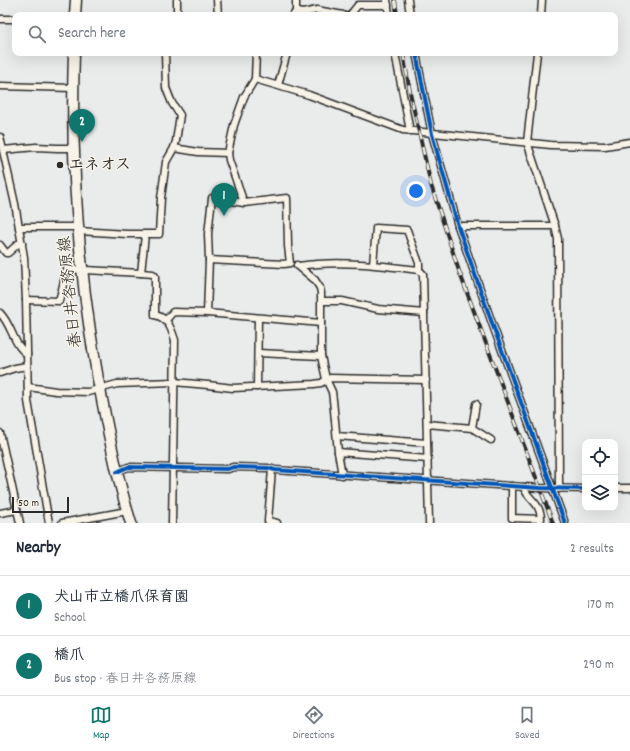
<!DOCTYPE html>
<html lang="en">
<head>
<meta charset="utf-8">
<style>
  :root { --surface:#fff; --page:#f2f2f3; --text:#1f2937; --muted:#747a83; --line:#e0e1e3; --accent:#0f766e }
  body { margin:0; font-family:Dekko,"Klee One",sans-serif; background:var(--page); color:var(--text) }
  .controls { position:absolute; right:12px; bottom:12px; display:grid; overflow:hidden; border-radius:8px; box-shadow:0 4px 16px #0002 }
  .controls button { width:36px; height:36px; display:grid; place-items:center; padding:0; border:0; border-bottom:1px solid var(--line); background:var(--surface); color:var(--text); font:20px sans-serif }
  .scale { position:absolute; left:12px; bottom:10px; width:57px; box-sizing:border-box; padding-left:4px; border:2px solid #2b2b2b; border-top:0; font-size:11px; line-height:14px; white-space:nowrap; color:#2b2b2b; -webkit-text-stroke:3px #f7f3e8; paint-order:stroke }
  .you { position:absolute; left:416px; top:191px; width:14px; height:14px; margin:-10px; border:3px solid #fff; border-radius:50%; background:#1a73e8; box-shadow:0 0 0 6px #1a73e833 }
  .badge { display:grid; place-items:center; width:26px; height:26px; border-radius:50%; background:var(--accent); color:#fff; font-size:13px; font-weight:700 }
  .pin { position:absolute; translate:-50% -33px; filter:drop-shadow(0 1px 2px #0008) }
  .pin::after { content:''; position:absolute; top:21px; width:14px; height:12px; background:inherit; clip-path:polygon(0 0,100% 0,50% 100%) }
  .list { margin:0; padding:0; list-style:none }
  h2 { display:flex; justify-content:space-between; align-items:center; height:52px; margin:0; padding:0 16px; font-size:17px }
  h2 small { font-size:13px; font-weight:400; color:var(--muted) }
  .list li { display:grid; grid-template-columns:26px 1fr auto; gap:12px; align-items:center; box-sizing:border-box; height:60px; padding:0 16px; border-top:1px solid var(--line) }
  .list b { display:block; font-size:15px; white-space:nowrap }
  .list p { margin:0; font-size:13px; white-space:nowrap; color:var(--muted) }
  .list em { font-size:13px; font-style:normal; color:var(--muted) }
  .icon { flex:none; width:22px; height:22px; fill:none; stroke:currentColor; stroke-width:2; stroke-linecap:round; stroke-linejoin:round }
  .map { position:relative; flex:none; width:630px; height:523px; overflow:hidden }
  .search { position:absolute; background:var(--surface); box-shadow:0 4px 16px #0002; left:12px; right:12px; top:12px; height:44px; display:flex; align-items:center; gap:10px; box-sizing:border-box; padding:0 14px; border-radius:8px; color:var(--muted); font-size:15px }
  .sheet { height:172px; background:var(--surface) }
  nav { display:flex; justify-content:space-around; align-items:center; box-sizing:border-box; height:56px; border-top:1px solid var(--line); background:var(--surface); font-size:11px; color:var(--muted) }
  nav a { display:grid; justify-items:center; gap:2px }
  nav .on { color:var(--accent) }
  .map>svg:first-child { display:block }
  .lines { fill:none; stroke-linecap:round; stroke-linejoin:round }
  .street-casing { stroke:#2b2b2b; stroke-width:9 }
  .primary-casing { stroke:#2b2b2b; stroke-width:13 }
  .street { stroke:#f7f3e8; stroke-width:6 }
  .primary { stroke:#f7f3e8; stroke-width:10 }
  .rail-casing { stroke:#2b2b2b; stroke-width:4 }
  .rail { stroke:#f7f3e8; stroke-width:2.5; stroke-dasharray:8; stroke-linecap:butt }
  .cycleway-casing { stroke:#f7f3e8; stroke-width:6 }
  .cycleway { stroke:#0057b8; stroke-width:4 }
  .poi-dot { fill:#2b2b2b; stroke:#f7f3e8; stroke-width:1.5 }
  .labels { text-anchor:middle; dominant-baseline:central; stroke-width:3; stroke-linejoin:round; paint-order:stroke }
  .poi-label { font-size:16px; font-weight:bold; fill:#2b2b2b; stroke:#f7f3e8; text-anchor:start }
  .street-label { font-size:16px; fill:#2b2b2b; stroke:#f7f3e8 }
</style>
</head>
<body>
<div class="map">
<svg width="630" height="523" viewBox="0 0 630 523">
  <rect width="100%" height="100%" fill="#eaecec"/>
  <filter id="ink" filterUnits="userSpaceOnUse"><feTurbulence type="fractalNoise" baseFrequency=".025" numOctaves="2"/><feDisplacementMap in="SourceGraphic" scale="8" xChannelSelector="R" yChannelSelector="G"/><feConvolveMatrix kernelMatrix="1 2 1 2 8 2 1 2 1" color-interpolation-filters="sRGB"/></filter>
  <g filter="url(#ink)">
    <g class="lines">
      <!-- street casing -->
      <g class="street-casing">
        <g id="street">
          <path d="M 177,0 L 177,15"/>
          <path d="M 217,0 L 218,15"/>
          <path d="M 387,0 L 389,15"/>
          <path d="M 408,0 L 410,15"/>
          <path d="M 296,12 L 303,13 L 317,10 L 343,15"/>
          <path d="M 294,14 L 296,12 L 296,0"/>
          <path d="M 350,15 L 358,5 L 388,5"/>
          <path d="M 541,15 L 542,0"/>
          <path d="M 0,19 L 15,19"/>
          <path d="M 165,53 L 166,88 L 172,103 L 180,115 L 176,141 L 174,148 L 198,152 L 228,153"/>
          <path d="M 395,53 L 410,131"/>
          <path d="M 416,53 L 432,134 L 458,226 L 492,323 L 565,523"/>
          <path d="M 537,53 L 527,142 L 555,226 L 558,239 L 559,489"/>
          <path d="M 255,79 L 309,95 L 403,130 L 551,145 L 605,146 L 630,142"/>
          <path d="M 278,85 L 287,53"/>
          <path d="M 0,86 L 73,88"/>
          <path d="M 0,137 L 15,204 L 24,257 L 26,300 L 28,401 L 49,523"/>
          <path d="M 3,150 L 36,147 L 57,148 L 74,148"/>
          <path d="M 212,198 L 244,203 L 287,198 L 288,246 L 290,263 L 284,264 L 209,260 L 208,234 Z"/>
          <path d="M 244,203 L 229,160 L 228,153 L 234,125 L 244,97 L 255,79 L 256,53"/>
          <path d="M 458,226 L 555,226"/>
          <path d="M 19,227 L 79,227"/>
          <path d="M 79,231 L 127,234 L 159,234 L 161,198 L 166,162 L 174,148"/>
          <path d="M 0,245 L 6,253 L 8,253 L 18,244 L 22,243"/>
          <path d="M 373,264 L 376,228 L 407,230 L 419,263 L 419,270"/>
          <path d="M 297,265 L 315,280 L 320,288 L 321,293 L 321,356 L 326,379 L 332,392 L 333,400 L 338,452 L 342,475"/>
          <path d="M 299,266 C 339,260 379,265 419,270 L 423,274 L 429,523"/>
          <path d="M 141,273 L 145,235"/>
          <path d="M 26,300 L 59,301 L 67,269 L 141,273 L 153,274 L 155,276 L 155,315 C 168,318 171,328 175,340 L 172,523"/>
          <path d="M 322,301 L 342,301 L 378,309 L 424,313"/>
          <path d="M 0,313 C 12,325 13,345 27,354"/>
          <path d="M 207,313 L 209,260"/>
          <path d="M 166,320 L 173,312 L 207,313 L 321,323"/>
          <path d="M 258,353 L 321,356"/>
          <path d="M 0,373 L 15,368 L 27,366"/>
          <path d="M 28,387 L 56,391 L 88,392 L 117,384 L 174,382 L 208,385 L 233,388 L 314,384 L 321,383 L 330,378 L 426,380"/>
          <path d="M 257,387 L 258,318"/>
          <path d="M 427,424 L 472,428 L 491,440"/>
          <path d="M 472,428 L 476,404"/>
          <path d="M 0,433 L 20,523"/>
          <path d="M 337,436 L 427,443"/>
          <path d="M 338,452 L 428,459"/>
          <path d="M 272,469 L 268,521 L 277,523"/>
          <path d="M 117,472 L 128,467 L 228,469 L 233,467 L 268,468 L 275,470 L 540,488 L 585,489"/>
          <path d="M 512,486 L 512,518 L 541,519 C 541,502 525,497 524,487"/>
          <path d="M 615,488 L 630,488"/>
          <path d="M 0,513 L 17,510"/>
          <path d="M 62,523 L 127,511"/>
        </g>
      </g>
      <!-- primary casing -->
      <g class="primary-casing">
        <g id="primary">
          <path d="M 75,15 L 76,0"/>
          <path d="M 74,53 C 70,175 81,301 106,420 C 113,455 120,489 131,523"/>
        </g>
      </g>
      <!-- street -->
      <use href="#street" class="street"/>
      <!-- primary -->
      <use href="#primary" class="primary"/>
      <!-- rail casing -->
      <g class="rail-casing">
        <g id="rail">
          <path d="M 395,0 L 397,15"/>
          <path d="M 403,53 L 411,97 L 431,185 L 459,271 L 553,523"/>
        </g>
      </g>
      <!-- rail -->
      <use href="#rail" class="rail"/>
      <!-- cycleway casing -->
      <g class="cycleway-casing">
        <g id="cycleway">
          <path d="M 416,53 L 432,134 L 458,226 L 492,323 L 565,523"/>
          <path d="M 117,472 L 128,467 L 228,469 L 233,467 L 268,468 L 275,470 L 540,488 L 585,489"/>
        </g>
      </g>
      <!-- cycleway -->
      <use href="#cycleway" class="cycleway"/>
    </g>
  </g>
  <!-- markers -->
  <circle class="poi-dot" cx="60" cy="165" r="4"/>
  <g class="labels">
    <!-- poi labels -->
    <g class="poi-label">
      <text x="68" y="165">エネオス</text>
    </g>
    <!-- street labels -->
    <g class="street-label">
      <text transform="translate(71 292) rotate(-96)">春日井各務原線</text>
    </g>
  </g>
</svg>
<div class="controls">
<button><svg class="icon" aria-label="locate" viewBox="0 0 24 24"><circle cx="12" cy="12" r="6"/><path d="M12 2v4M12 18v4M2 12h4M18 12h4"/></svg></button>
<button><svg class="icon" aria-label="layers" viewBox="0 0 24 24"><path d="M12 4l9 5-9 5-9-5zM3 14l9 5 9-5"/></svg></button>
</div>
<div class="scale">50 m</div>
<div class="you"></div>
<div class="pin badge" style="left:224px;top:216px">1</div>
<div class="pin badge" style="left:82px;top:142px">2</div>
<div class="search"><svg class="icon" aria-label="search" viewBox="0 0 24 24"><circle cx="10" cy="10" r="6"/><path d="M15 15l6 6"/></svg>Search here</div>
</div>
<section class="sheet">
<h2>Nearby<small>2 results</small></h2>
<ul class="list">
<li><span class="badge">1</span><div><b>犬山市立橋爪保育園</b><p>School</p></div><em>170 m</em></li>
<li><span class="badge">2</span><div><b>橋爪</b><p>Bus stop · 春日井各務原線</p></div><em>290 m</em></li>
</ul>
</section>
<nav>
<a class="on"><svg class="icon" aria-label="map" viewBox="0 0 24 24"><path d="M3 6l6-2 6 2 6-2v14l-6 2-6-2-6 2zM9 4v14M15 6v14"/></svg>Map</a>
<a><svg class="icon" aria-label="directions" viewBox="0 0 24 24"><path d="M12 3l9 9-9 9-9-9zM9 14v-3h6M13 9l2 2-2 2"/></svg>Directions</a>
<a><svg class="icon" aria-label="saved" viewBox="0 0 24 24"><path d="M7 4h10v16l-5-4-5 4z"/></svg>Saved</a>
</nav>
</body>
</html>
